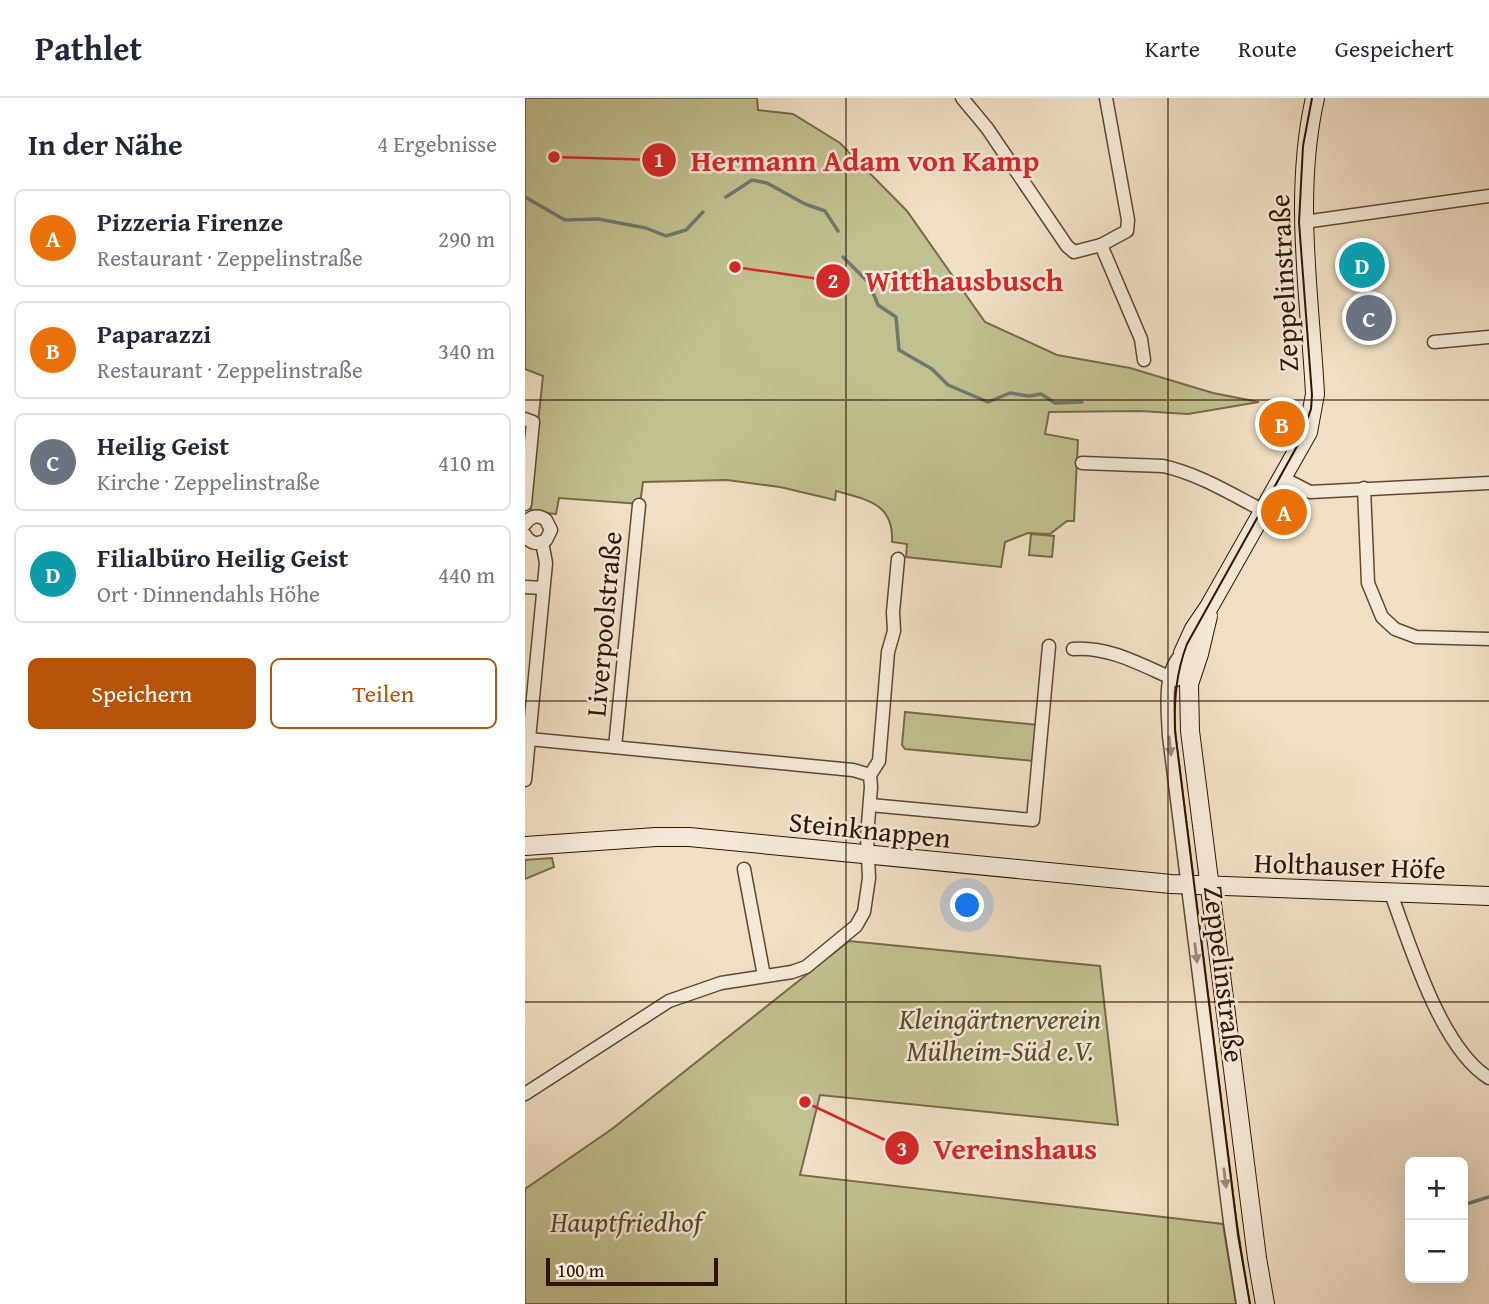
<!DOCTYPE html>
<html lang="de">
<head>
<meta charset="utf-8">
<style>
  :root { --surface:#fff; --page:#f6f6f7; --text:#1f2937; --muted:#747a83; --line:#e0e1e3; --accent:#b45309 }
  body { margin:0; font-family:"Gentium Book Plus",serif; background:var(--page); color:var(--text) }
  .controls { position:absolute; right:21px; bottom:21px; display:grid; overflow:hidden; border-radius:10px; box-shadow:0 7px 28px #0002 }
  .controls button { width:63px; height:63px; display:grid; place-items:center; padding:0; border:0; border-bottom:2px solid var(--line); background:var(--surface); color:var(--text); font:35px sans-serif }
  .scale { position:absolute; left:21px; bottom:18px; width:172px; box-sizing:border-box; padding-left:7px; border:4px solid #2e1503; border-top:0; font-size:19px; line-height:24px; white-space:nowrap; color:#2e1503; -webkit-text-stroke:5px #f5ead9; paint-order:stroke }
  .you { position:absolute; left:443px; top:808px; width:24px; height:24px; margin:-18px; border:5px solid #fff; border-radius:50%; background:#1a73e8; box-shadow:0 0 0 10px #1a73e833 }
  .badge { display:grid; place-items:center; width:46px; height:46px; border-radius:50%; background:var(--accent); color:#fff; font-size:23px; font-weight:700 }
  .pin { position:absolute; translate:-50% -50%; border:4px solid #fff; box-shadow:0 2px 7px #0006 }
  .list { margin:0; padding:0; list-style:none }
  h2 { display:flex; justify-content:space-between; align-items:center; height:91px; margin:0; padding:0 28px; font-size:30px }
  h2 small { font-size:23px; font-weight:400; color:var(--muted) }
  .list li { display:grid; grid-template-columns:46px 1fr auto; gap:21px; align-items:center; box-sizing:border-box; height:98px; margin:0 14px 14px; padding:0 14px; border:2px solid var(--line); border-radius:10px }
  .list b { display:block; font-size:26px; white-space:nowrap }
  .list p { margin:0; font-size:23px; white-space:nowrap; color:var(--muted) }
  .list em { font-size:23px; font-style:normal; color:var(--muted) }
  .actions { display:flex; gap:14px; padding:21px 28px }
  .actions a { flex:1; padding:16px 0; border:2px solid var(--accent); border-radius:10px; text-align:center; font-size:24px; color:var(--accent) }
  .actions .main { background:var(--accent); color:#fff }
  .map { position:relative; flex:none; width:964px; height:1206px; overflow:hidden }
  header { display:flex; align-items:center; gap:42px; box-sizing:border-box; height:98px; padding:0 35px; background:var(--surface); border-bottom:2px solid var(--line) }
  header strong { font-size:33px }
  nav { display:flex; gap:38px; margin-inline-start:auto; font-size:24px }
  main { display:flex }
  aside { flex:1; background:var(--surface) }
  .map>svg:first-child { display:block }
  .green { fill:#c1c08f; stroke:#786a49; stroke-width:2 }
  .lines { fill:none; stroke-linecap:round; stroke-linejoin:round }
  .stream { stroke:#6f796e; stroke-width:3.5 }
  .street-casing { stroke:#5e4833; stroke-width:15 }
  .secondary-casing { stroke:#2e1503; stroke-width:20 }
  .street { stroke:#f5ead9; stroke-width:12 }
  .secondary { stroke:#f5ead9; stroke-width:18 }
  .tram { stroke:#2e1503; stroke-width:2 }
  .oneway { fill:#9b8a79 }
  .grid { fill:none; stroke:#2e1503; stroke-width:2; stroke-opacity:0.55 }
  .labels { text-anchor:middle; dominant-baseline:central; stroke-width:5; stroke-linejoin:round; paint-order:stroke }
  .street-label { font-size:28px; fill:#2e1503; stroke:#f5ead9 }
  .park-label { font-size:28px; font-style:italic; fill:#5a482d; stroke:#f5ead9 }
  .leader { fill:none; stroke:#d62828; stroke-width:2.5 }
  .callout-dot { fill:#d62828; stroke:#f5ead9; stroke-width:2.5 }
  .mark-label { font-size:21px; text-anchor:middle; font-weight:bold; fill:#fff }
  .callout-label { font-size:30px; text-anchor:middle; font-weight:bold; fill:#d62828; stroke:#f5ead9; stroke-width:5; stroke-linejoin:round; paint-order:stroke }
</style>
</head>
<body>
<header>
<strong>Pathlet</strong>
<nav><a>Karte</a><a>Route</a><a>Gespeichert</a></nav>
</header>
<main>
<aside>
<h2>In der Nähe<small>4 Ergebnisse</small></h2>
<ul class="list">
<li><span class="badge" style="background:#e8710a">A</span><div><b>Pizzeria Firenze</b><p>Restaurant · Zeppelinstraße</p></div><em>290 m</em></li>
<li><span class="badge" style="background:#e8710a">B</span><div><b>Paparazzi</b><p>Restaurant · Zeppelinstraße</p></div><em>340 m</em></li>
<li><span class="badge" style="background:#6b7280">C</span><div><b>Heilig Geist</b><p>Kirche · Zeppelinstraße</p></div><em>410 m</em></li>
<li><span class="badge" style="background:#0f9aa8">D</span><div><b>Filialbüro Heilig Geist</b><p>Ort · Dinnendahls Höhe</p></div><em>440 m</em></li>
</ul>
<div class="actions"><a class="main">Speichern</a><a>Teilen</a></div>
</aside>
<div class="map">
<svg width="964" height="1206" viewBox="0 0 964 1206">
  <rect width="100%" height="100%" fill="#f0dfc4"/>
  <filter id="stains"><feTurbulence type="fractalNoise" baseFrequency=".00286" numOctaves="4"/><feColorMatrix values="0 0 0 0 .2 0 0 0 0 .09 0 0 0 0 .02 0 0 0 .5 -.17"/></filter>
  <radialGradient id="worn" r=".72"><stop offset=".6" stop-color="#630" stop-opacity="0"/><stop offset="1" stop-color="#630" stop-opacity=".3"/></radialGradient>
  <!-- green -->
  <g class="green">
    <path d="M 0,0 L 232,0 L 233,12 L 268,16 L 315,45 L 382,113 L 460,224 L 532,257 L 605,270 L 688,295 L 734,304 L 663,316 L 615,313 L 524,314 L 520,336 L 553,342 L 549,423 L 542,423 L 525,436 L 503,435 L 480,444 L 476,469 L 381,459 L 382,446 L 367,444 C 369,405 342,402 311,393 L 310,402 L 255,389 L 202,382 L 118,384 L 115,406 L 34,400 L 31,416 L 11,414 L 4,410 L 18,278 L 0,271 Z"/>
    <path d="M 506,436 L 529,438 L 527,459 L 504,457 Z"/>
    <path d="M 380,614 L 513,627 L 509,663 L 380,651 L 377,647 Z"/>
    <path d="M 27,760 L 29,769 L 0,781 L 0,762 Z"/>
    <path d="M 324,843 L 575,868 L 593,1027 L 295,997 L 275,1077 L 698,1126 L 711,1206 L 0,1206 L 0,1091 L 87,1031 Z"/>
  </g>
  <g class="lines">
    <!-- stream -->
    <g class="stream">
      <path d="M 0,99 L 40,122 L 73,121 L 121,130 L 141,138 L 161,132 L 178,114"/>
      <path d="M 201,99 L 227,82 L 242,85 L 280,106 L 300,113 L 313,133"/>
      <path d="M 318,159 L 344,185 L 353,207 L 371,219 L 374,252 L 407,271 L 423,287 L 463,304 L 485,295 L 504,298 L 516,296 L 530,305 L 557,304"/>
      <path d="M 938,1107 L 964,1099"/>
    </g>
    <!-- street casing -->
    <g class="street-casing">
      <g id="street">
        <path d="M 437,0 L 462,30 L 542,148 L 549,154 L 576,147 L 602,133 L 603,122 L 581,0"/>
        <path d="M 779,124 L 964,98"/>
        <path d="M 576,147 L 616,241 L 619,262"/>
        <path d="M 909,244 L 964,239"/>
        <path d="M 0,321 L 8,324 L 0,406"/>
        <path d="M 557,365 L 638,368 C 674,376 706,396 739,413"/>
        <path d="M 758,380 L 785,394 L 964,385"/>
        <path d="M 839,390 L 843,485 L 857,519 L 870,531 L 891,539 L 964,541"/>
        <path d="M 0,426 C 5,418 13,416 21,422 L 26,432 L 21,442 C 13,447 5,446 0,437"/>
        <path d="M 17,444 L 21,465 L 4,641 L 328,672 L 345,677"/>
        <path d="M 0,489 L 18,490"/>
        <path d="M 548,551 C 585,548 618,568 651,582"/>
        <path d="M 658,555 C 637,573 643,613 644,638 L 705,1124 L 718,1206"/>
        <path d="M 90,649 L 114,407"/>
        <path d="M 0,682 L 4,641"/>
        <path d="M 345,707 L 508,722 L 524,548"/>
        <path d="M 219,771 L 239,878"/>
        <path d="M 865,793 C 885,846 915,950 964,980"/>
        <path d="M 0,996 L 144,903 L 196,885 L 267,874 L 281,869 L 331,828 L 339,814 L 344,780 L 342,738 L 346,689 L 345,677 L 354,663 L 363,554 L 369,533 L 368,514 L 373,461"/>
      </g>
    </g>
    <!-- secondary casing -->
    <g class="secondary-casing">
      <g id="secondary">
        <path d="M 664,586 L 674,556 L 683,518"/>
        <path d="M 0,748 L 131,739 L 164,739 L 646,786 L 964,798"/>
        <path d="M 740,1206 L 732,1160 L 665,633 L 664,586 L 658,572 L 658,555 L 669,531 L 684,509 L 783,334 L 790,296 C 785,199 768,97 790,0"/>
      </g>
    </g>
    <!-- street -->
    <use href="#street" class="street"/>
    <!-- secondary -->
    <use href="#secondary" class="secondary"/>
    <!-- tram -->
    <path class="tram" d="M 725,1206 L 713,1137 L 650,633 C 649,602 651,575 662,546 L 775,343 L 786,311 L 787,297 L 774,124 L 778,48 L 787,0"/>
  </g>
  <!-- one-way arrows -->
  <defs><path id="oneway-solid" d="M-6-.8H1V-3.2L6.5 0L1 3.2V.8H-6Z" transform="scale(1.75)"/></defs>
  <g class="oneway">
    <use href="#oneway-solid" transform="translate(645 648) rotate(84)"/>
    <use href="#oneway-solid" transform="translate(671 855) rotate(83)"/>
    <use href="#oneway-solid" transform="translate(700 1080) rotate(83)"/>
  </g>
  <!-- grid -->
  <path class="grid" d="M 321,0 L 321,1206M 643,0 L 643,1206M 0,302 L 964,302M 0,603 L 964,603M 0,904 L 964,904"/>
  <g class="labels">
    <!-- street labels -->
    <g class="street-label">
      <text transform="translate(758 185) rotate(-93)">Zeppelinstraße</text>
      <text transform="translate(78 526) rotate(-85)">Liverpoolstraße</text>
      <text transform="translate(345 731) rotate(6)">Steinknappen</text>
      <text transform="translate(825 767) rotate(2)">Holthauser Höfe</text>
      <text transform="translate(700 876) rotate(83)">Zeppelinstraße</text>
    </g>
    <!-- park labels -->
    <g class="park-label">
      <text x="475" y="920">Kleingärtnerverein<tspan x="475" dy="32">Mülheim-Süd e.V.</tspan></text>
      <text x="101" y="1123">Hauptfriedhof</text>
    </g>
  </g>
  <!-- callouts -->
  <path class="leader" d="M29 59L134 62M210 169L308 183M280 1004L377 1050"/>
  <g class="callout-dot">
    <circle cx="29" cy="59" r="7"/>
    <circle cx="210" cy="169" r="7"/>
    <circle cx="280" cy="1004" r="7"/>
    <circle cx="134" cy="62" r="18"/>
    <circle cx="308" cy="183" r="18"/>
    <circle cx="377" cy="1050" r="18"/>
  </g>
  <g class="mark-label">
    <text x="134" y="69">1</text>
    <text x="308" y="190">2</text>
    <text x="377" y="1058">3</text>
  </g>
  <g class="callout-label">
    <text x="340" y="73">Hermann Adam von Kamp</text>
    <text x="439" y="193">Witthausbusch</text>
    <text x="490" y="1061">Vereinshaus</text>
  </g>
  <rect width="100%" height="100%" filter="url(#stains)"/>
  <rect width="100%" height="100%" fill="url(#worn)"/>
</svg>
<div class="controls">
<button>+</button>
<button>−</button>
</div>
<div class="scale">100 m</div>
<div class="you"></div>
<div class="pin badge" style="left:759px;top:414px;background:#e8710a">A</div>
<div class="pin badge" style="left:757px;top:326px;background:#e8710a">B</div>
<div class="pin badge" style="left:844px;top:220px;background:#6b7280">C</div>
<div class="pin badge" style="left:837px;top:167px;background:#0f9aa8">D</div>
</div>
</main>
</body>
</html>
